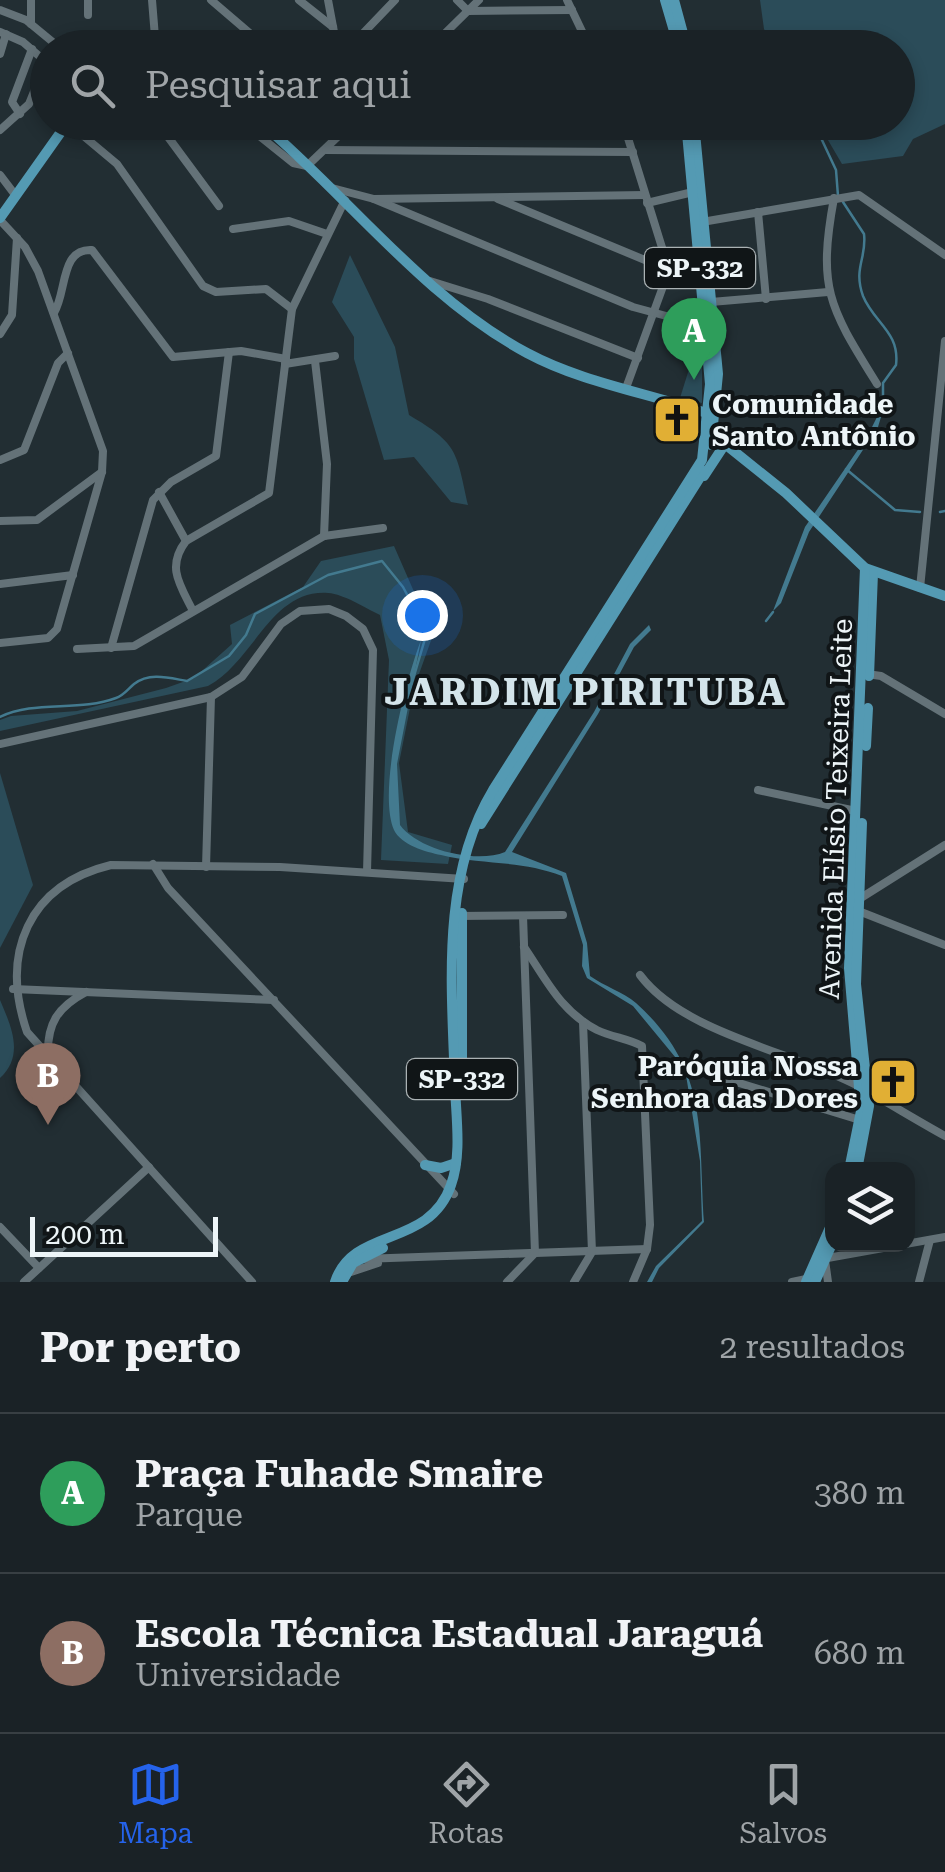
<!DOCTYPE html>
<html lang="pt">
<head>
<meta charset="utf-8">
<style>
  :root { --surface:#1a2226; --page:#272f32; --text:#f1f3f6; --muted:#9fa4a7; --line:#383f43; --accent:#2563eb }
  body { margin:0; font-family:"Roboto Serif",serif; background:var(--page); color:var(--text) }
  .controls { position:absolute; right:30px; bottom:30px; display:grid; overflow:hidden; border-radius:20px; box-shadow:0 5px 15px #0003 }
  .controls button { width:90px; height:90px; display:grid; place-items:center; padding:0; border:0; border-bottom:2px solid var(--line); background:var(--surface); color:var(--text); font:50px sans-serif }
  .scale { position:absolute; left:30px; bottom:25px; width:188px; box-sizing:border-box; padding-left:10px; border:5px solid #edf5f8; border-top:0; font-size:28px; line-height:35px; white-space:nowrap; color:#edf5f8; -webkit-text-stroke:8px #101517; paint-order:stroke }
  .you { position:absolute; left:422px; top:615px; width:35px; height:35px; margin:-25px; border:8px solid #fff; border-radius:50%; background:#1a73e8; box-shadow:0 0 0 15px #1a73e833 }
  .badge { display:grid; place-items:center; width:65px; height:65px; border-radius:50%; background:var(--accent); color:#fff; font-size:32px; font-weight:700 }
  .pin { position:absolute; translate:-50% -82px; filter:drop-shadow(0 2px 5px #0008) }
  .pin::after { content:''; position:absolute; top:52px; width:35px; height:30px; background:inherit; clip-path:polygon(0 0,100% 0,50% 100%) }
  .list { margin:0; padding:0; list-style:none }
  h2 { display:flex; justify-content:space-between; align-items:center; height:130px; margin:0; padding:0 40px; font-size:42px }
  h2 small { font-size:32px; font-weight:400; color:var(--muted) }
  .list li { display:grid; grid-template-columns:65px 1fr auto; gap:30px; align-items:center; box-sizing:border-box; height:160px; padding:0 40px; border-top:2px solid var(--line) }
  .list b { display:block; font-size:38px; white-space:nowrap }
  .list p { margin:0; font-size:32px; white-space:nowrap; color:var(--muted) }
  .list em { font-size:32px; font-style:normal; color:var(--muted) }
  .icon { flex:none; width:55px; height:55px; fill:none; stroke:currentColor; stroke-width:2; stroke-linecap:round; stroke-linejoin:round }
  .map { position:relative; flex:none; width:945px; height:1282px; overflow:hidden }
  .search { position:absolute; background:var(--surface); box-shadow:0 5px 15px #0003; left:30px; right:30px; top:30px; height:110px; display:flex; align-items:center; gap:25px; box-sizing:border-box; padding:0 35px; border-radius:55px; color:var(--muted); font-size:38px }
  .sheet { height:450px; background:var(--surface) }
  nav { display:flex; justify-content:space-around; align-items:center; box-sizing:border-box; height:140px; border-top:2px solid var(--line); background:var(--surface); font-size:28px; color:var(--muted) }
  nav a { display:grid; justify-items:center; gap:5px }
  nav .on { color:var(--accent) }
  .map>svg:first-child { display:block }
  .green { fill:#2b4c59 }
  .water { fill:#437a8f }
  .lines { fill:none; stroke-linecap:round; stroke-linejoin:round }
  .stream { stroke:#437a8f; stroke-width:2.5 }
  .minor { stroke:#647278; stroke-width:8 }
  .major { stroke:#549ab3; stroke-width:10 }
  .labels { text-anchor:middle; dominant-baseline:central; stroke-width:8; stroke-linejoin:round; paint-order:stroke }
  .shield { fill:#101517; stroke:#abb2b4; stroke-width:2.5 }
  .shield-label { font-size:25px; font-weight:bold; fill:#edf5f8 }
  .poi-label { font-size:28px; font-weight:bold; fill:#edf5f8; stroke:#101517; text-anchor:start }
  .street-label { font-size:28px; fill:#edf5f8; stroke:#101517 }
  .district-label { font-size:38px; font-weight:bold; letter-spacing:2.5px; fill:#d4e4ea; stroke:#101517 }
</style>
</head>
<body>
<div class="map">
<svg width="945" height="1282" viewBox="0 0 945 1282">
  <rect width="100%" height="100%" fill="#222e33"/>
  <!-- green -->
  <g class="green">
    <path d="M 760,0 L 945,0 L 945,124 L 913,139 L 903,156 L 842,164 L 818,123 L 898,122 L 898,48 L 774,47 L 764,29 Z"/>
    <path d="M 350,255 L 395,347 L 409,415 C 458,444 456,450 468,505 L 451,502 L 414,457 L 384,460 L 354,359 L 354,337 L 332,302 Z"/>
    <path d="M 690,366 L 702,366 L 702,403 L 680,398 Z"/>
    <path d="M 394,546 L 433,635 L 414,688 L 399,763 L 408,832 L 452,845 L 448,864 L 381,860 L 389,660 L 380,615 C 365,608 344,594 328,593 C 271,589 254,661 208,686 L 0,731 L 0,720 L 11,716 L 77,711 L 166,688 L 194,678 L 232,644 L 230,625 L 303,587 L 321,561 Z"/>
    <path d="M 0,773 L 33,885 L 0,948 Z"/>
    <path d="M 0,1000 C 11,1026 25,1055 0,1078 Z"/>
  </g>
  <!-- water -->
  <g class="water">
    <path d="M 887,397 L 878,427 L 809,532 L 781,603 L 773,611 L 805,527 L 868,435 Z"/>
    <path d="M 649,625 L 651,630 L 634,647 L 598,714 L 512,852 L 566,873 L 587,943 L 590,976 C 604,986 623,992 636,1003 C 710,1070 698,1132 704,1222 L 659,1268 L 652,1282 L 647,1282 L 656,1266 L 702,1221 L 700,1161 L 685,1069 L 633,1006 L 587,978 L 582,966 L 583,945 L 562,876 C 522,860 482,865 441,855 C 426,852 401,845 394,830 C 377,791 406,679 421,640 L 397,764 L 400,825 C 418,850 477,864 505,852 L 594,712 L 630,644 Z"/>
  </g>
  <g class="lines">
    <!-- stream -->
    <g class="stream">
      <path d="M 814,123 L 836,170 L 838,196"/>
      <path d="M 843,202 L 864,234 C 867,258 853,268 863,296 C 874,323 900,332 896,365 L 883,383 L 883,409"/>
      <path d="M 846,469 L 895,510 L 920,512"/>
      <path d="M 940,512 L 945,511"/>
      <path d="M 766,621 L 773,612"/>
      <path d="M 0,717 C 34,700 79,712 116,698 C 123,696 128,689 134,684 C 150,672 169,678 187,681 L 229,656 L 246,635 L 255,614 L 328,575 L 382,561 L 403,587 L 427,632 L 409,693"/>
    </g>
    <!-- minor -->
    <g class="minor">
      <path d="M 31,0 L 31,24"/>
      <path d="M 88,0 L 88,15"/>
      <path d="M 152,0 L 155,37"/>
      <path d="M 211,0 L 267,48"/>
      <path d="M 299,0 L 333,27"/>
      <path d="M 328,0 L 337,48"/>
      <path d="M 457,0 L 468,11 L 572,10"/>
      <path d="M 567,0 L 590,48"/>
      <path d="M 0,10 L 26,20 L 60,48"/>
      <path d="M 0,32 L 23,42 L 46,62 L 29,104 L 0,130"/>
      <path d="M 349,48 L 395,0"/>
      <path d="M 430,48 L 479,0"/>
      <path d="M 0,54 L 6,34"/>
      <path d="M 20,114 L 12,102 L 32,49"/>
      <path d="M 157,122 L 219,206"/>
      <path d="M 242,122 L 293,163 L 307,166 L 353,122"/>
      <path d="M 623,122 L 669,270 L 626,388"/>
      <path d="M 68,123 L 117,164 L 203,286 L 216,292 L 266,289 L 292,309"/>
      <path d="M 326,150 L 633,152"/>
      <path d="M 0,175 L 16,196"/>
      <path d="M 332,188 L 374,199 L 633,307 L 707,327"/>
      <path d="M 834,198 C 817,290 830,308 877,384"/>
      <path d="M 374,199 L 645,195"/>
      <path d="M 498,199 L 669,270"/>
      <path d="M 647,203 L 693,192"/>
      <path d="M 758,212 L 766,299"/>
      <path d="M 0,220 L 25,247 L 38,271 L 103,451 L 102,472 L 57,629 L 48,638 L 0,643"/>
      <path d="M 702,222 L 859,195 L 945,255"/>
      <path d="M 233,229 L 289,221 L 327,234"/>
      <path d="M 430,281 L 488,299 L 638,358"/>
      <path d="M 711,302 L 828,292"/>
      <path d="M 54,313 C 67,292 60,248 92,250 L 173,357 L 241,351 L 286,359"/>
      <path d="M 0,334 L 12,315 L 17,238"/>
      <path d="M 315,361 L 327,464 L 324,536"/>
      <path d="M 285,364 L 335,356"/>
      <path d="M 0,460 L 24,450 L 58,363 L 68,353"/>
      <path d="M 159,492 L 186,541"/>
      <path d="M 0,521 L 37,520 L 102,472"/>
      <path d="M 0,584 L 73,575"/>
      <path d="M 920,588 L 945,341"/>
      <path d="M 193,611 C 180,585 166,567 186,541 L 269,493 L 292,309 L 345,200"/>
      <path d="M 111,648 L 153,500 L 171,482 L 216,456 L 229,352"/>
      <path d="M 77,649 L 134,646 L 324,536 L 383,528"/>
      <path d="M 867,674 L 881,676 L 945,714"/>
      <path d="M 0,744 L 211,697 L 242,677 L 281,624 L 300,611 L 329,609 L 346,616 L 363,629 L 373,650 L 367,872"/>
      <path d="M 758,790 L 856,811"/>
      <path d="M 153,864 L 168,888 L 454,1194"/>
      <path d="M 206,867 L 211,697"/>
      <path d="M 856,901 L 945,845"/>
      <path d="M 856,910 L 945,945"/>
      <path d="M 458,916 L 563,915"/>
      <path d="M 524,947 C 546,979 560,1011 597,1030 C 612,1037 629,1039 642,1046 L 650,1225 L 647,1249 L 633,1282"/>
      <path d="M 640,975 C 684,1034 795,1052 858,1086 C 887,1102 916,1120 945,1136"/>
      <path d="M 13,989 L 274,1000"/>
      <path d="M 48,1055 C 47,1023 58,1007 86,992"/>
      <path d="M 700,1071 L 863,1121"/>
      <path d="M 0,1227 L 39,1268"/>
      <path d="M 362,1259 L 647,1249"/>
      <path d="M 822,1259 L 945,1237"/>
      <path d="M 825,1260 L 828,1282"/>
      <path d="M 348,1273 L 378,1263"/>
      <path d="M 24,1282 L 149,1167"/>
      <path d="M 252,1282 L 27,1032 C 0,953 28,885 111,865 L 280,867 L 464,879"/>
      <path d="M 507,1282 L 535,1253 L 523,916"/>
      <path d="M 574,1282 L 592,1252 L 583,1022"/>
      <path d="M 792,1282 L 811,1278"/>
      <path d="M 919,1282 L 930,1240"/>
    </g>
    <!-- major -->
    <g class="major">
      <path d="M 665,0 L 679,48"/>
      <path d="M 674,0 L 687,48"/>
      <path d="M 127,48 L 155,37 L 174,48"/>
      <path d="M 260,122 C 349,197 423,297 527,353 C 583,383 649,393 709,414"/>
      <path d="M 694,122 L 718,374 L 711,445"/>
      <path d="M 0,218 L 68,122"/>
      <path d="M 715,429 L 725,444 L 786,493 L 865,568 L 945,596"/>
      <path d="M 704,476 L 725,444"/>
      <path d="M 869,676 L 873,573"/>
      <path d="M 866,746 L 868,708"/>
      <path d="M 481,824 L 704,471"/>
      <path d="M 462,1086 L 462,913"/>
      <path d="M 425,1165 L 441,1168 L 456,1163"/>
      <path d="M 849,1170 L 861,1111 L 849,968 L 865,568"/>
      <path d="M 857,1170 L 869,1106 L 856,984 L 862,823"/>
      <path d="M 335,1282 C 353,1226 429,1249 451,1185 C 462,1155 456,1117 455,1086 C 452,987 440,878 493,790 L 702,460 L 710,384 L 686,122"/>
      <path d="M 342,1282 L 353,1263 L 383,1248"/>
      <path d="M 806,1282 L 832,1223"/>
      <path d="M 815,1282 L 832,1244"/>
    </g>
  </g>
  <!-- icons -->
  <defs>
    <g id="church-square" transform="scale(2.5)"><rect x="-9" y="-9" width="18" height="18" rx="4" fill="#e1af34" stroke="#101517"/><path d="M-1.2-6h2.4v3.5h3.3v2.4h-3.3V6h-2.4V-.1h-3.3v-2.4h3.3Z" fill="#111"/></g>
  </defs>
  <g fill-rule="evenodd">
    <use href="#church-square" x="677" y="420"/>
    <use href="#church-square" x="893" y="1082"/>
  </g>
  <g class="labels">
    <!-- shield labels -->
    <g class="shield">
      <rect x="645" y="248" width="110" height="40" rx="8"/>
      <rect x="407" y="1059" width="110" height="40" rx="8"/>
    </g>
    <g class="shield-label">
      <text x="700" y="268">SP-332</text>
      <text x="462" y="1079">SP-332</text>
    </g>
    <!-- poi labels -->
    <g class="poi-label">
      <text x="712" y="404">Comunidade<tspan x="712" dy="32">Santo Antônio</tspan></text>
      <text x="858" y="1066" text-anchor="end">Paróquia Nossa<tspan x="858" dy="32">Senhora das Dores</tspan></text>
    </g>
    <!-- street labels -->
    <g class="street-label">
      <text transform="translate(836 809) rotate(-88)">Avenida Elísio Teixeira Leite</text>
    </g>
    <!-- district labels -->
    <g class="district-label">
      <text x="586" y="692">JARDIM PIRITUBA</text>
    </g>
  </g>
</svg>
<div class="controls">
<button><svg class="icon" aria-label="layers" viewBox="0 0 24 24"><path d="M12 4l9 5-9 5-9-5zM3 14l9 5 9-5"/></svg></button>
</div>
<div class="scale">200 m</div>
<div class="you"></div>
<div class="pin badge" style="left:694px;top:380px;background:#2e9e5b">A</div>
<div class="pin badge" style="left:48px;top:1125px;background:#8d6e63">B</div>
<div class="search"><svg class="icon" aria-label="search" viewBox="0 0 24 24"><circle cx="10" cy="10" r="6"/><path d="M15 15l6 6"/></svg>Pesquisar aqui</div>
</div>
<section class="sheet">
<h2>Por perto<small>2 resultados</small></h2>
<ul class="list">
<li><span class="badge" style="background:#2e9e5b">A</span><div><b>Praça Fuhade Smaire</b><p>Parque</p></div><em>380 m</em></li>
<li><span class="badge" style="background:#8d6e63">B</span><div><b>Escola Técnica Estadual Jaraguá</b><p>Universidade</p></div><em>680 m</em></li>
</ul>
</section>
<nav>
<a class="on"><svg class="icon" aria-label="map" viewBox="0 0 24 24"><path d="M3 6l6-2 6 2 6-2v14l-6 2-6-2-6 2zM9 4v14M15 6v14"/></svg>Mapa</a>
<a><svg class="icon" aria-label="directions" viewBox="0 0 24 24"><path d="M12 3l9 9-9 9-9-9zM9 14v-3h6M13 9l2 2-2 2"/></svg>Rotas</a>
<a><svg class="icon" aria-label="saved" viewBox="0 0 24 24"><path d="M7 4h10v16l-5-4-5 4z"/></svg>Salvos</a>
</nav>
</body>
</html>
